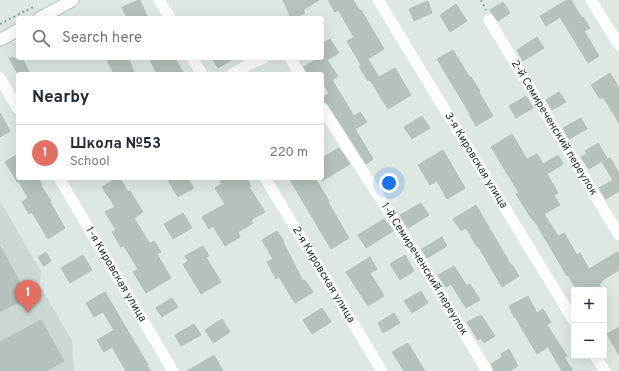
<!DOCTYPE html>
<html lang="en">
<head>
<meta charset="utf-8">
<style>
  :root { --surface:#fff; --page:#f2f2f3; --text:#1f2937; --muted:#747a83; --line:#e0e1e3; --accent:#e36e62 }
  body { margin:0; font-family:Overpass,sans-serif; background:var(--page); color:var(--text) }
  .controls { position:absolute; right:12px; bottom:12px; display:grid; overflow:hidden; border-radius:4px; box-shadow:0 4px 16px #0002 }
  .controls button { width:36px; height:36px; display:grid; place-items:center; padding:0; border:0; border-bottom:1px solid var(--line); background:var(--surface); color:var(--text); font:20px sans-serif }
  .you { position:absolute; left:389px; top:183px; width:14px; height:14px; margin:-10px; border:3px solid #fff; border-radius:50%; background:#1a73e8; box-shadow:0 0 0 6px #1a73e833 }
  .badge { display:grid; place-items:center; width:26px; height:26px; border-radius:50%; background:var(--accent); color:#fff; font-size:13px; font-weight:700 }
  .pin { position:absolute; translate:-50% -33px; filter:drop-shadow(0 1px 2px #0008) }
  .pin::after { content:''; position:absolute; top:21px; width:14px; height:12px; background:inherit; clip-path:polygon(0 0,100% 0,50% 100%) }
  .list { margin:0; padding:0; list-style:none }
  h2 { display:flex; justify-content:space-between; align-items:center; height:52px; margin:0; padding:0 16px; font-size:17px }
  h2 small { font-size:13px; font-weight:400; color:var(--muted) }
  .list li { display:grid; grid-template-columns:26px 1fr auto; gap:12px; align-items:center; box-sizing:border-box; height:56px; padding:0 16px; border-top:1px solid var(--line) }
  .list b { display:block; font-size:15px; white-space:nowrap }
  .list p { margin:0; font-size:13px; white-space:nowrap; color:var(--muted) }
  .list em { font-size:13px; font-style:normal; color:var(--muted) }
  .icon { flex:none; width:22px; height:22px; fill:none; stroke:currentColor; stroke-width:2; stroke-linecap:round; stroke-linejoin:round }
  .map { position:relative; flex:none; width:619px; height:371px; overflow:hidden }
  .search { position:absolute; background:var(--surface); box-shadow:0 4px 16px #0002; left:16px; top:16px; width:308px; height:44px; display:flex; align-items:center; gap:10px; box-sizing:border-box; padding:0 14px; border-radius:4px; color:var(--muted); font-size:15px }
  .panel { position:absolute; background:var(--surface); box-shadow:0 4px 16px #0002; left:16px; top:72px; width:308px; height:108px; border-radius:4px }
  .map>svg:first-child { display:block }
  .built { fill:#cdd7d1 }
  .building { fill:#b4c2bb; stroke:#b1c1b8 }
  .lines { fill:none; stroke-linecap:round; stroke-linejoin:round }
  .secondary-casing { stroke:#b3c6bc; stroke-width:14 }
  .path { stroke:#82a896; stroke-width:2; stroke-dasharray:2 3; stroke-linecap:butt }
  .street { stroke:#fff; stroke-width:11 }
  .secondary { stroke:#fff; stroke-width:12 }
  .labels { text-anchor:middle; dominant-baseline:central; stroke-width:3.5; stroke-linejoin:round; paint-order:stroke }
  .street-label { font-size:11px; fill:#21362d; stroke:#eef5f0 }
</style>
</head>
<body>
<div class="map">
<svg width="619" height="371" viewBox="0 0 619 371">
  <rect width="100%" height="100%" fill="#dee8e2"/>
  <!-- built -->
  <path class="built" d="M 0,201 L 42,273 L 39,284 L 72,341 L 74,371 L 0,371 Z"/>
  <!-- building -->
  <g class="building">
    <path d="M 139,0 L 140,0 L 148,18 L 127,18 L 122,7 Z"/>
    <path d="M 283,0 L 319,0 L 303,10 L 305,13 L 292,18 L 291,18 Z"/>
    <path d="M 328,0 L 353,0 L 360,11 L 361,10 L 384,49 L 368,59 L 379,77 L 395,68 L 411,95 L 388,109 L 370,80 L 368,81 L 359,66 L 361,65 L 347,41 L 354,37 L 338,10 L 335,12 Z"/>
    <path d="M 567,0 L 571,0 L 582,18 L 583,17 L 590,28 L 584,31 L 599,56 L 588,63 L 560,17 L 546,26 L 540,16 Z"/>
    <path d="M 428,1 L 432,13 L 414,21 L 409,9 Z"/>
    <path d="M 503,2 L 510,13 L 498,21 L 490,10 Z"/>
    <path d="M 456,4 L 467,21 L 450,32 L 440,15 Z"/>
    <path d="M 537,37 L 544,48 L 523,61 L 517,50 Z"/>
    <path d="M 330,39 L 339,53 L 327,60 L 338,76 L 332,80 L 354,116 L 360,112 L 367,122 L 355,129 L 373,159 L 366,164 L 328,104 L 324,102 L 322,98 L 329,93 L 324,85 L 322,86 L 322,74 L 308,74 L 304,67 L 318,58 L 322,58 L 322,44 Z"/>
    <path d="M 453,50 L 470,78 L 471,77 L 480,91 L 479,92 L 493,116 L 476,126 L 469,114 L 470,114 L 437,59 Z"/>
    <path d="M 9,58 L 22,58 L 30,74 L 18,74 Z"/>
    <path d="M 106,58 L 128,58 L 135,74 L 114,74 Z"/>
    <path d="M 149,58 L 175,58 L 184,74 L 157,74 Z"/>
    <path d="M 212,58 L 235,58 L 218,68 Z"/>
    <path d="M 610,73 L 619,88 L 619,123 L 603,97 L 600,99 L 591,85 Z"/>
    <path d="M 559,92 L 566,102 L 552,110 L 546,100 Z"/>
    <path d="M 526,96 L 533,108 L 516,118 L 509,106 Z"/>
    <path d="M 0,113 L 10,131 L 0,137 Z"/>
    <path d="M 422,116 L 430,128 L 412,139 L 404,127 Z"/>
    <path d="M 581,118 L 587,129 L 569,139 L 563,128 Z"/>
    <path d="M 512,134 L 527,159 L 537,154 L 543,164 L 558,155 L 563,164 L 547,174 L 558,193 L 554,195 L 560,205 L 544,214 L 558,236 L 564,233 L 577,255 L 580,253 L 589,269 L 619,251 L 619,270 L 601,281 L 602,282 L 599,284 L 602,290 L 577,290 L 568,275 L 567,276 L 534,220 L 533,221 L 516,194 L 519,193 L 491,147 Z"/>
    <path d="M 598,143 L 607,158 L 589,169 L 581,157 L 587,154 L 585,151 Z"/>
    <path d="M 339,148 L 350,164 L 322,181 L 322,158 Z"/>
    <path d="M 443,150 L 465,188 L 447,199 L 437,181 L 430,185 L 418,165 Z"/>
    <path d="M 18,154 L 18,178 L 38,178 L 42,185 L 41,186 L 51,201 L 50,202 L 65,228 L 48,239 L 32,212 L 29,214 L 22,202 L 28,198 L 18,180 L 18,183 L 5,162 Z"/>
    <path d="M 610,158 L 619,173 L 619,191 L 606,199 L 599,188 L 613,180 L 602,162 Z"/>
    <path d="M 117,178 L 120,178 L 128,192 L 130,191 L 143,212 L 134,218 L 150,244 L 154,241 L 161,252 L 157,254 L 171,278 L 146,293 L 133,272 L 138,269 L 124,246 L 121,247 L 112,232 L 116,230 L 105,212 L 115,207 L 102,187 Z"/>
    <path d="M 167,178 L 187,178 L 194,188 L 178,197 Z"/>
    <path d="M 225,178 L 247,178 L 251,186 L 249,187 L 265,212 L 251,220 L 253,223 L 238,232 L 240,237 L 225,246 L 213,226 L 209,229 L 202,217 L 225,204 L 215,188 L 222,184 L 220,181 Z"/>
    <path d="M 289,178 L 315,178 L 329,201 L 328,202 L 349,238 L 331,249 Z"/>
    <path d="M 421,203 L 429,215 L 408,228 L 400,215 Z"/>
    <path d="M 476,205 L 511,265 L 512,265 L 519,276 L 502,287 L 478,246 L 477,247 L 466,228 L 461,231 L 453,219 Z"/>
    <path d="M 183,213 L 192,228 L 173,239 L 164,224 Z"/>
    <path d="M 384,219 L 386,223 L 388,223 L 393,231 L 366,248 L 358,235 Z"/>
    <path d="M 277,231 L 284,241 L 283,242 L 303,281 L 305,280 L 313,292 L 295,303 L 279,277 L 276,279 L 267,262 L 273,259 L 262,240 Z"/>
    <path d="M 442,237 L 447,246 L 427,258 L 422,249 Z"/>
    <path d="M 0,246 L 28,297 L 0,312 Z"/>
    <path d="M 203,246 L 209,256 L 206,257 L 221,282 L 201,294 L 183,264 L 188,261 L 185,256 Z"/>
    <path d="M 46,252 L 51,261 L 44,266 L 38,257 Z"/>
    <path d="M 83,255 L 92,270 L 70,283 L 61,268 Z"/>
    <path d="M 405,255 L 414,271 L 400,280 L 390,264 Z"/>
    <path d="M 370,257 L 377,269 L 370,273 L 384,296 L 368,306 L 346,272 Z"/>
    <path d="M 454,266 L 467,286 L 470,284 L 480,300 L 466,308 L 451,284 L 446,287 L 438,275 Z"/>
    <path d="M 421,291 L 428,303 L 412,313 L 404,301 Z"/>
    <path d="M 105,292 L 148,365 L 147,366 L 151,371 L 126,371 L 112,347 L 104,352 L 97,340 L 114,330 L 103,312 L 94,317 L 86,303 Z"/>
    <path d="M 528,296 L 537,313 L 543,309 L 551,322 L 547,325 L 567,356 L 564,357 L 573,371 L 562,371 L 548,347 L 537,354 L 515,317 L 514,317 L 509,306 Z"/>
    <path d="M 172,298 L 178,307 L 162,317 L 156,308 Z"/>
    <path d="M 322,308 L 331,322 L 312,334 L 303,320 Z"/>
    <path d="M 394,313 L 400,323 L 383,333 L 378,323 Z"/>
    <path d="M 481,315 L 495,336 L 484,343 L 481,338 L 478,340 L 467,322 Z"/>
    <path d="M 222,319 L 230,332 L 213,343 L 205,330 Z"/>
    <path d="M 41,320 L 64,361 L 46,371 L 0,371 L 0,342 Z"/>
    <path d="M 194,324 L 201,335 L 181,346 L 175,335 Z"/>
    <path d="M 619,327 L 619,355 L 607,334 Z"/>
    <path d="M 408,343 L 425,371 L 404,371 L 392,352 Z"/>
    <path d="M 509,349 L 518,366 L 509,371 L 494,371 L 491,364 L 502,357 L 501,354 Z"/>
    <path d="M 214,355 L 223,371 L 187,371 Z"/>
  </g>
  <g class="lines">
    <!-- secondary casing -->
    <g class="secondary-casing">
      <g id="secondary">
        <path d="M 40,18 L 73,0"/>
        <path d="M 0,40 L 18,30"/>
      </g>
    </g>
    <!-- path -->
    <g class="path">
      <path d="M 481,0 L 486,10"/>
      <path d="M 0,24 L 35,6"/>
    </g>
    <!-- street -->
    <g class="street">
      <path d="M 159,0 L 170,18"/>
      <path id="s1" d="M 378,0 L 574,321"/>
      <path d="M 591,0 L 619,45"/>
      <path id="s2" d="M 489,20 L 619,235"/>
      <path d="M 192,58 L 202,74"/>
      <path d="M 290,58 L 300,74"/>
      <path d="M 232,74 L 250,64 L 264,58"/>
      <path d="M 0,78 L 18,109"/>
      <path id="s3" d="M 322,108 L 425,268 L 487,371"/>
      <path id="s4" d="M 59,178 L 173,371"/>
      <path id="s5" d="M 265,178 L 382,371"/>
      <path d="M 595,356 L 605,371"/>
    </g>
    <!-- secondary -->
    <use href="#secondary" class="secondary"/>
  </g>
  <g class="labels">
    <!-- street labels -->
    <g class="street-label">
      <text stroke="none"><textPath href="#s2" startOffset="126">2-й Семиреченский переулок</textPath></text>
      <text stroke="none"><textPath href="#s1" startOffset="188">3-я Кировская улица</textPath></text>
      <text stroke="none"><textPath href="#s3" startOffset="191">1-й Семиреченский переулок</textPath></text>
      <text stroke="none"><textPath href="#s4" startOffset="112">1-я Кировская улица</textPath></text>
      <text stroke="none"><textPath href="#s5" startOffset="113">2-я Кировская улица</textPath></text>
    </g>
  </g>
</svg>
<div class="controls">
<button>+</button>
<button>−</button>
</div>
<div class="you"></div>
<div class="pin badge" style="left:28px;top:313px">1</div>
<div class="search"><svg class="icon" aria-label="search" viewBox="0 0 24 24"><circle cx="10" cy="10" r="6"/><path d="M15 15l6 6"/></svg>Search here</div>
<section class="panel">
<h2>Nearby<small></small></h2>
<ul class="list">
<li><span class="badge">1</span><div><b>Школа №53</b><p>School</p></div><em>220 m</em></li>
</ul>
</section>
</div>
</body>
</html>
